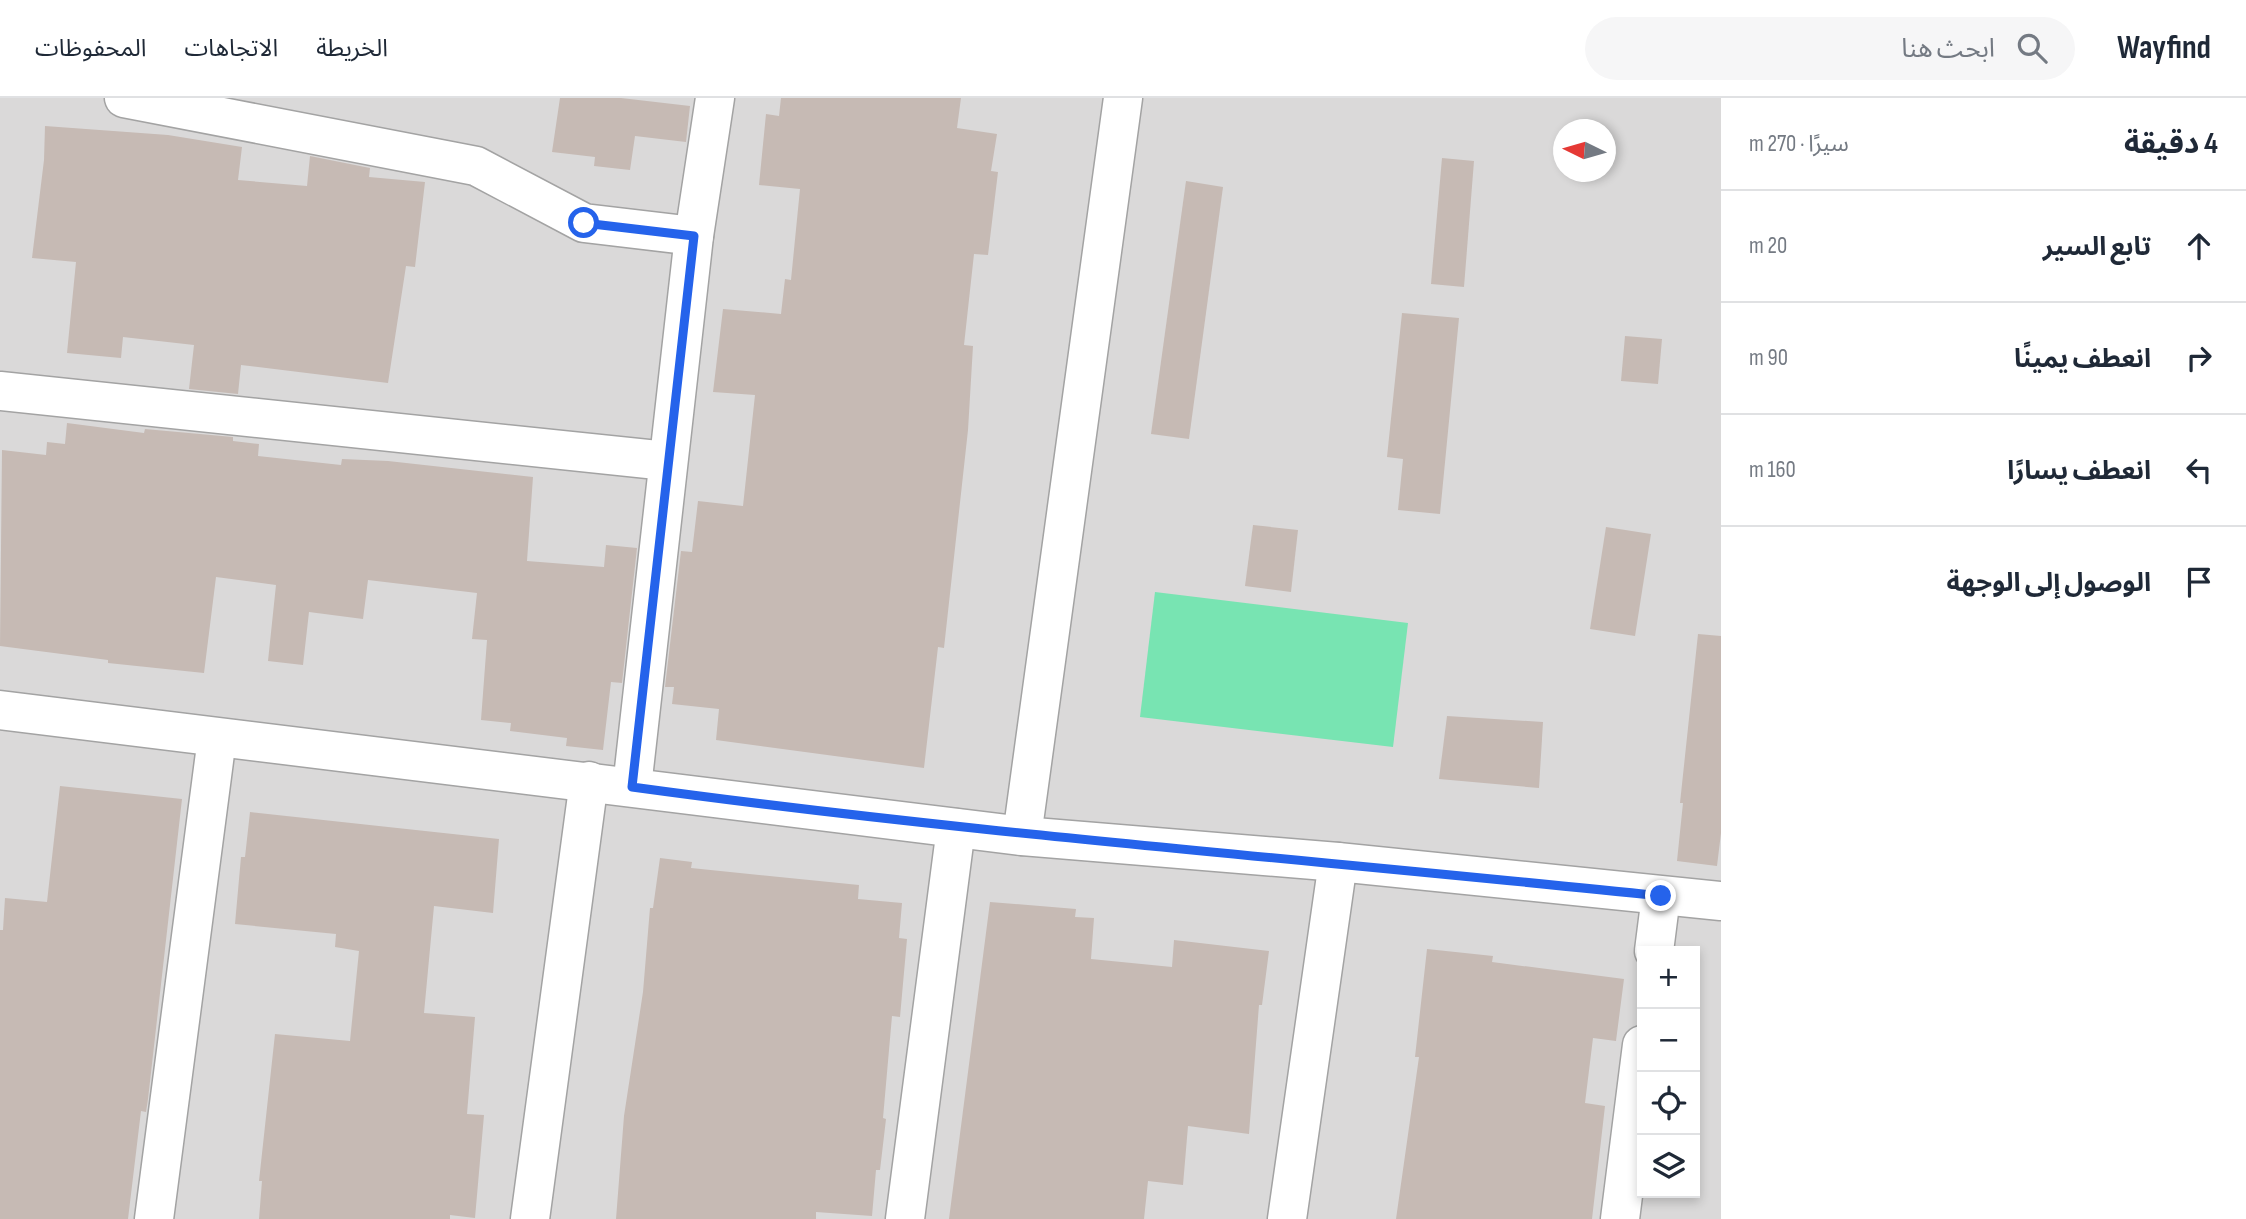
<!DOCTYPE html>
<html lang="ar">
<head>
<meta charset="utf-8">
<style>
  :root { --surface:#fff; --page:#f6f6f7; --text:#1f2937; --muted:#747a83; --line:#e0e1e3 }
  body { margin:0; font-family:"Sofia Sans Condensed","Noto Sans Arabic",sans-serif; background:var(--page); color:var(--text); direction:rtl }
  .controls { position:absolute; right:21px; bottom:21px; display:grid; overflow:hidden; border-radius:0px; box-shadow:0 4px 10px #0003 }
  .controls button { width:63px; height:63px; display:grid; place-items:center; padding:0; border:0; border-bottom:2px solid var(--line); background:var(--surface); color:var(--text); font:35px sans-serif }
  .compass { position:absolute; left:1553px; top:21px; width:63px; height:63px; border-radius:50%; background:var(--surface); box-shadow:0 4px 10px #0003; rotate:275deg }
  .stop { position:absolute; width:21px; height:21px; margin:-16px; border:5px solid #2563eb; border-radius:50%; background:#fff }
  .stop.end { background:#2563eb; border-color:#fff; box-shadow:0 2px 7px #0008 }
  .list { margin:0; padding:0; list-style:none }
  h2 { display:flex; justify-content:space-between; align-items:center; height:91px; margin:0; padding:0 28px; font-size:30px }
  h2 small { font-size:23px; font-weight:400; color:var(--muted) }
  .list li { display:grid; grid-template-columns:46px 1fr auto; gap:21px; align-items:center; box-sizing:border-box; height:112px; padding:0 28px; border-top:2px solid var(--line) }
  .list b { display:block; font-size:26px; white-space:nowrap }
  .list em { font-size:23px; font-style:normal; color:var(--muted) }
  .icon { flex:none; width:38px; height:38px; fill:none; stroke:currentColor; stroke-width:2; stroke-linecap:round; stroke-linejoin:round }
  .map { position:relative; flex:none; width:1721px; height:1121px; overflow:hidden; direction:ltr }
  header { display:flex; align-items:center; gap:42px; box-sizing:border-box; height:98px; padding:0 35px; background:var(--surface); border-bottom:2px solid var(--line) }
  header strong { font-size:33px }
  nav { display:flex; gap:38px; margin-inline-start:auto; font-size:24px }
  .search { width:490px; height:63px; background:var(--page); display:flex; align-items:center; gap:18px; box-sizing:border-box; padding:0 24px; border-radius:38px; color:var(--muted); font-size:26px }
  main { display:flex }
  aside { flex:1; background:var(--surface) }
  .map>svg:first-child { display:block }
  .residential { fill:#dad9d9; fill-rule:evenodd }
  .pitch { fill:#78e4b2 }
  .building { fill:#c6bab4 }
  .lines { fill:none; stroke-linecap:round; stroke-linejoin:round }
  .minor-casing { stroke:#a3a3a3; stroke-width:41 }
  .minor { stroke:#fff; stroke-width:38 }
  .route { stroke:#2563eb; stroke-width:9 }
</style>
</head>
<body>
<header>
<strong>Wayfind</strong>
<div class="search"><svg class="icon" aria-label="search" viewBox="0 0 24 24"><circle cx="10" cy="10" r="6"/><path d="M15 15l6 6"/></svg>ابحث هنا</div>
<nav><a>الخريطة</a><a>الاتجاهات</a><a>المحفوظات</a></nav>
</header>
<main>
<aside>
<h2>4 دقيقة<small>سيرًا · 270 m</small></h2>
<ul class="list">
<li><svg class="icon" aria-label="ahead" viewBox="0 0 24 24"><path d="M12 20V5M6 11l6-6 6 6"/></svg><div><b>تابع السير</b></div><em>20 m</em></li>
<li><svg class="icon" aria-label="right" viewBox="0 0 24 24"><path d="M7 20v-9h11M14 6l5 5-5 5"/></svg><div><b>انعطف يمينًا</b></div><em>90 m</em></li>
<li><svg class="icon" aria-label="left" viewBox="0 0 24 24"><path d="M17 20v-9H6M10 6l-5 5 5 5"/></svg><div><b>انعطف يسارًا</b></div><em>160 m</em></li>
<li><svg class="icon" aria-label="arrive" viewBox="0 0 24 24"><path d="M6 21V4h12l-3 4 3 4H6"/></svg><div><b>الوصول إلى الوجهة</b></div></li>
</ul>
</aside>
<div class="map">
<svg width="1721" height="1121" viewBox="0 0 1721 1121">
  <rect width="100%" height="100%" fill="#eee9e1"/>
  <!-- residential -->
  <path class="residential" d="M 0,0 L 1721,0 L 1721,1121 L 0,1121 ZM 1563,32 L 1605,32 L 1605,74 L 1563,74 ZM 1642,853 L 1695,853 L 1695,1095 L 1642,1095 Z"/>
  <!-- pitch -->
  <path class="pitch" d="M 1155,494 L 1408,525 L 1393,649 L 1140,619 Z"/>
  <!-- building -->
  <g class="building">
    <path d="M 560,0 L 621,0 L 690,8 L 686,44 L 635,38 L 630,72 L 594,68 L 595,59 L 552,54 Z"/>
    <path d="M 781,0 L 961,0 L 957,30 L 997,36 L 991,73 L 998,74 L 988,157 L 974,156 L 964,247 L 973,248 L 968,332 L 944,550 L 938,549 L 924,670 L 716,642 L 719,611 L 672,606 L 674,589 L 665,589 L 681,453 L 692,454 L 698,403 L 743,408 L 755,297 L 713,294 L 723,211 L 781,216 L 785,181 L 791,182 L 800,91 L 759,87 L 766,16 L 779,18 Z"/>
    <path d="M 45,28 L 168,37 L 242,49 L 238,82 L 307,88 L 310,58 L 370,70 L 369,79 L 425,84 L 415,169 L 406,168 L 388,285 L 241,267 L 238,296 L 189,291 L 194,247 L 123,239 L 121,260 L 67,255 L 76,164 L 32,160 L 44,62 Z"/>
    <path d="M 1442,60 L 1474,63 L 1464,189 L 1431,186 Z"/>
    <path d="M 1186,83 L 1223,89 L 1189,341 L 1151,336 Z"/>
    <path d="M 1402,215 L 1459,220 L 1440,416 L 1398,412 L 1403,361 L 1387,359 Z"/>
    <path d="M 1625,238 L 1662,241 L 1658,286 L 1621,283 Z"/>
    <path d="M 67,325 L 144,335 L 145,331 L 233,339 L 233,343 L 259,346 L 258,358 L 341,367 L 342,361 L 388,363 L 533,379 L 527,463 L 604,469 L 606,447 L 637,450 L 622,585 L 611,584 L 603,652 L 566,648 L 567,640 L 510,633 L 511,625 L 481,622 L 487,542 L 472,541 L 477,495 L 368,482 L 363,521 L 309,514 L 303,567 L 268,563 L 276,487 L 216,479 L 204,575 L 108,565 L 108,562 L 0,548 L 2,352 L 46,357 L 47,344 L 65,346 Z"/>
    <path d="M 1253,427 L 1298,432 L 1291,494 L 1245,488 Z"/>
    <path d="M 1606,429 L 1651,436 L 1635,538 L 1590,531 Z"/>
    <path d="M 1698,536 L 1721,538 L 1721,735 L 1717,768 L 1677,763 L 1683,705 L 1680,705 Z"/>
    <path d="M 1447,618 L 1543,624 L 1539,690 L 1439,681 Z"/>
    <path d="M 60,688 L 182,701 L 148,1001 L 146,1014 L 141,1013 L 128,1121 L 0,1121 L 0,832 L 3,832 L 5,800 L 47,804 Z"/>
    <path d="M 250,714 L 499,741 L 493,815 L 434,808 L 424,915 L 475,919 L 467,1016 L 484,1017 L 475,1120 L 450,1117 L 450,1121 L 259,1121 L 262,1083 L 259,1083 L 275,936 L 350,943 L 359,853 L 335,849 L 336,836 L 235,826 L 241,759 L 245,759 Z"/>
    <path d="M 660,760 L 692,764 L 691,770 L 859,787 L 858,801 L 902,805 L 899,840 L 907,841 L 900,919 L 892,918 L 883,1020 L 886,1021 L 880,1072 L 876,1072 L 872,1118 L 816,1114 L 816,1121 L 616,1121 L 624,1018 L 643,894 L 650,810 L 653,810 Z"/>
    <path d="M 990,804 L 1076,811 L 1075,819 L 1094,820 L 1091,861 L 1172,869 L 1174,842 L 1269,853 L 1262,907 L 1259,907 L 1249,1036 L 1188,1028 L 1183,1087 L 1148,1083 L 1144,1121 L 949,1121 Z"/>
    <path d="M 1427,851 L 1493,858 L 1492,864 L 1624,881 L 1616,943 L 1593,940 L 1585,1005 L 1605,1008 L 1592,1121 L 1396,1121 L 1419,959 L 1415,959 Z"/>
  </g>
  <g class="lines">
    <!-- minor casing -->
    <g class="minor-casing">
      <g id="minor">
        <path d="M 124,0 L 476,68 L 584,125 L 694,138"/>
        <path d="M 0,293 L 667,363"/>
        <path d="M 0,612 L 1022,738 L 1338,764 L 1721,803"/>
        <path d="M 632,689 L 694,138 L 715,0"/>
        <path d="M 1022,738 L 1123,0"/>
        <path d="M 1654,853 L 1661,798"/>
        <path d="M 154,1121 L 217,640"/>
        <path d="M 530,1121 L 589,683"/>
        <path d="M 905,1121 L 956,730"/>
        <path d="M 1287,1121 L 1338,764"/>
        <path d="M 1620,1121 L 1642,947"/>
      </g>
    </g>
    <!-- minor -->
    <use href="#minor" class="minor"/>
  </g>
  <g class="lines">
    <!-- route -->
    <path class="route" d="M 584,125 L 694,138 L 632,689 C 974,736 1318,762 1661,798"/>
  </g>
</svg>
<div class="controls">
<button>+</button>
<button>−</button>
<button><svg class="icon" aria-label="locate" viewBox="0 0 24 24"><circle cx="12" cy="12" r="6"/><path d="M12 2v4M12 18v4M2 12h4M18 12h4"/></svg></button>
<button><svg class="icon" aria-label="layers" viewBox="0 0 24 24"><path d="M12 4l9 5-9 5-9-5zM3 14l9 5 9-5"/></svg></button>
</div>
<svg class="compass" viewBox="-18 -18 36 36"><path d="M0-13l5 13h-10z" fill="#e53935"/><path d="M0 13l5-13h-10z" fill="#747a83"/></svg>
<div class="stop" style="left:584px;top:125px"></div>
<div class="stop end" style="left:1661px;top:798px"></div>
</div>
</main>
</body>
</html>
